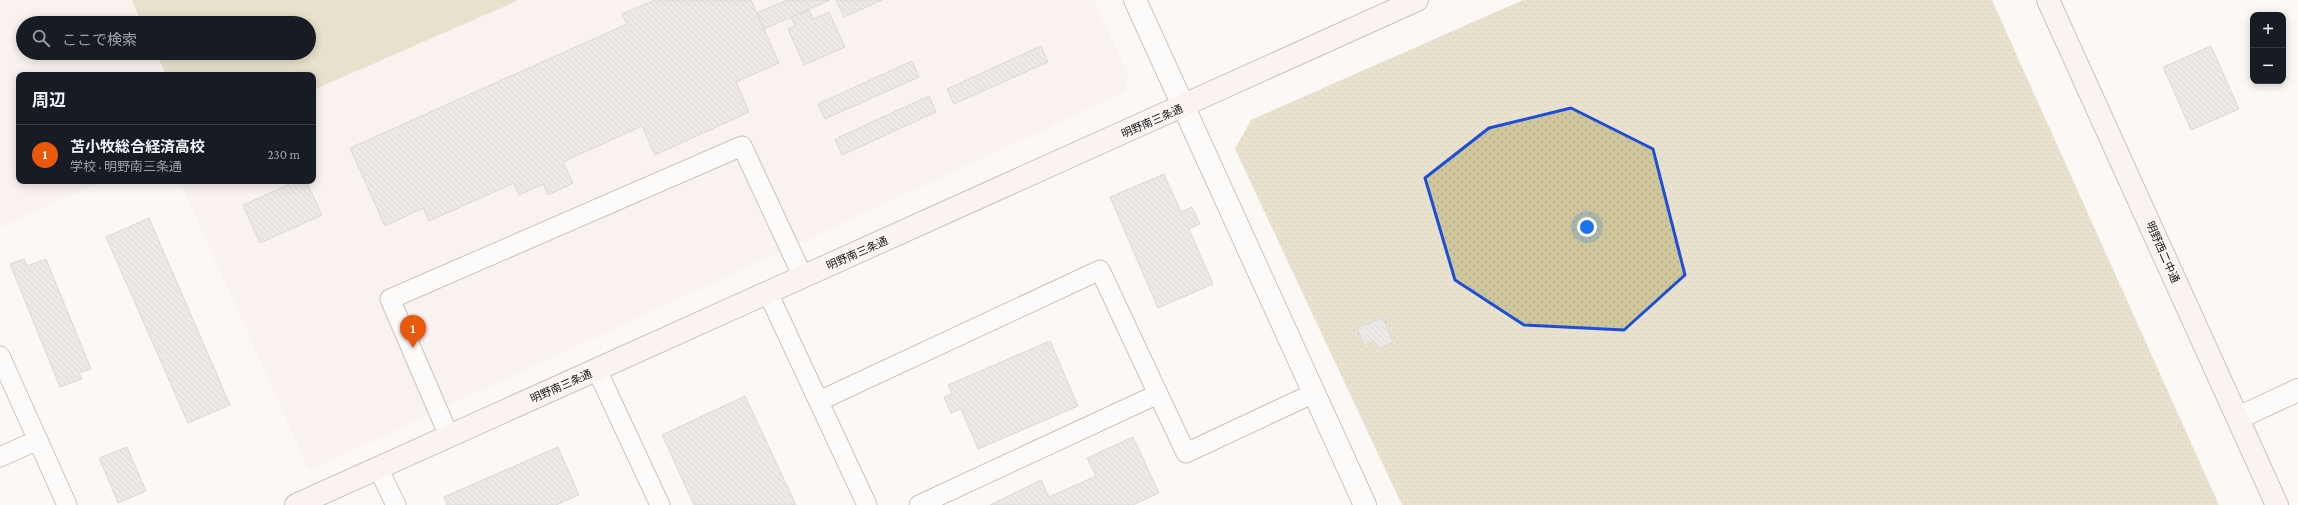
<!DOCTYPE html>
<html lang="ja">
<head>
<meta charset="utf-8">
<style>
  :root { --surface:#171b24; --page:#20242c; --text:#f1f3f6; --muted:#9ea1a6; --line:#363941; --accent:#ea580c }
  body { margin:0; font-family:"Crimson Pro","Noto Sans JP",serif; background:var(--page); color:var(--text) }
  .controls { position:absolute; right:12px; top:12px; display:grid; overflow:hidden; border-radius:8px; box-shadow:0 2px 10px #0003 }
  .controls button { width:36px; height:36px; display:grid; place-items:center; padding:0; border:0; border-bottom:1px solid var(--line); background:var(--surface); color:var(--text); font:20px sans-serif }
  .you { position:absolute; left:1587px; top:227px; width:14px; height:14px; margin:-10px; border:3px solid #fff; border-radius:50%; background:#1a73e8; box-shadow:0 0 0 6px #1a73e833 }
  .badge { display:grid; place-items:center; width:26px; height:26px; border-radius:50%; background:var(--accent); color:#fff; font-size:13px; font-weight:700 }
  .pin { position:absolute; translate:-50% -33px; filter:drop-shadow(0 1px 2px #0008) }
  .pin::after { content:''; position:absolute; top:21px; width:14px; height:12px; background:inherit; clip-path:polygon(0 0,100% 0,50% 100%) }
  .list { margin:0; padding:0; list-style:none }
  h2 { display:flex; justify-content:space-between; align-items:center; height:52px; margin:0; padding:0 16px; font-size:17px }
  h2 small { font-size:13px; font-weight:400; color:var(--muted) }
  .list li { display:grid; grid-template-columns:26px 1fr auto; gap:12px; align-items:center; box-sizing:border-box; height:60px; padding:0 16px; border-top:1px solid var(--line) }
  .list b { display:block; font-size:15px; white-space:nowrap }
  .list p { margin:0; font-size:13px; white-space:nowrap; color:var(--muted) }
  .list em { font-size:13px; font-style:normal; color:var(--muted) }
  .icon { flex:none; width:22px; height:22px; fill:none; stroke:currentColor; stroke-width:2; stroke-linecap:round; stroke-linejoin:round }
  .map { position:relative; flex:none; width:2298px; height:505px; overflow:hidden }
  .search { position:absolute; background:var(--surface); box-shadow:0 2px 10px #0003; left:16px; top:16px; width:300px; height:44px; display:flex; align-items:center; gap:10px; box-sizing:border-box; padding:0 14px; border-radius:22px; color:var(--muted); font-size:15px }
  .panel { position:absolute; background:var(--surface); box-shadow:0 2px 10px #0003; left:16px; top:72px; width:300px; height:112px; border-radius:8px }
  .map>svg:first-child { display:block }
  .built { fill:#f5ebe5; fill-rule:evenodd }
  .park { fill:url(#park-dots) }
  .pitch { fill:#cfc69b }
  .building { fill:url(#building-back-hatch); stroke:#b4b3b0 }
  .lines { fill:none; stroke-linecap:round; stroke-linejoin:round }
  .lane-casing { stroke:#878583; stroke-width:21 }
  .street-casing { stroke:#878583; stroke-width:24 }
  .secondary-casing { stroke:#878583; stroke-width:24 }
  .lane { stroke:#fff; stroke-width:19 }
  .street { stroke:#fff; stroke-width:22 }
  .secondary { stroke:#fbedea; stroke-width:22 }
  .marked { fill:none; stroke:#1d4ed8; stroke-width:3; stroke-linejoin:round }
  .labels { text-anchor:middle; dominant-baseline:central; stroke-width:3; stroke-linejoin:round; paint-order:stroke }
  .street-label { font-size:11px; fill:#131211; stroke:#fbf8f6 }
</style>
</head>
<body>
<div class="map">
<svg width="2298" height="505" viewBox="0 0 2298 505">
  <defs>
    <pattern id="park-dots" width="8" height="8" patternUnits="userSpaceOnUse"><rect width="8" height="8" fill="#cfc69b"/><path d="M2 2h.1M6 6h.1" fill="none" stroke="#b1a984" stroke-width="1.8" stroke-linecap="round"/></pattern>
    <pattern id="building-back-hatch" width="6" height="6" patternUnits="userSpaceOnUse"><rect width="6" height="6" fill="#dad8d6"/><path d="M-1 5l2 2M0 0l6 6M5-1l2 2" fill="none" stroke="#bab8b7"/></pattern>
  </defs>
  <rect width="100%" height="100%" fill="#fbf8f6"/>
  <!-- built -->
  <path class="built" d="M 0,0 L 1094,0 L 1129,77 L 1123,93 L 309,470 L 180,181 L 313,181 L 313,75 L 19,75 L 19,181 L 104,181 L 0,227 ZM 23,23 L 309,23 L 309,53 L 23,53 Z"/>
  <!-- park -->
  <path class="park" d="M 1523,0 L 1992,0 L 2219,505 L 1402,505 L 1235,149 L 1251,120 Z"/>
  <!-- pitch -->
  <path class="pitch" d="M 132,0 L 519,0 L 313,90 L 313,75 L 166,75 L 156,53 L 309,53 L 309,23 L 142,23 Z"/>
  <!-- building -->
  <g class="building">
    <path d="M 655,0 L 751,0 L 779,63 L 736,82 L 749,112 L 655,155 L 642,126 L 563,162 L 573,183 L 548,195 L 543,184 L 519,195 L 514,183 L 429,221 L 423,208 L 385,226 L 350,148 L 627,24 L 622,14 Z"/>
    <path d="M 787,0 L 830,0 L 764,29 L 757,13 Z"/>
    <path d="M 836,0 L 882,0 L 844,17 Z"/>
    <path d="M 809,10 L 813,19 L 829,12 L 845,47 L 804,65 L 788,29 L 795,26 L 791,17 Z"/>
    <path d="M 1041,46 L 1048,62 L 954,104 L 947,89 Z"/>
    <path d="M 2211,46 L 2239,109 L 2191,130 L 2163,67 Z"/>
    <path d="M 912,61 L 919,77 L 825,119 L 818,104 Z"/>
    <path d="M 929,96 L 936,112 L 842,155 L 835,139 Z"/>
    <path d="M 1164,174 L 1181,212 L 1192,207 L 1200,224 L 1189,229 L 1213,284 L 1158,308 L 1110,197 Z"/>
    <path d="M 297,181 L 306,181 L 322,215 L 260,243 L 243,205 Z"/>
    <path d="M 149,218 L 230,405 L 188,423 L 106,237 Z"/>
    <path d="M 24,259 L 27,266 L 46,259 L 91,369 L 79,373 L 82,379 L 60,387 L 10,264 Z"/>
    <path d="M 1383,318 L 1393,342 L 1378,349 L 1374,341 L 1364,345 L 1357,328 Z"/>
    <path d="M 1050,341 L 1078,406 L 978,449 L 961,409 L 951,413 L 944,397 L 952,394 L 948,385 Z"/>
    <path d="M 745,396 L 796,505 L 694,505 L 662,435 Z"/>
    <path d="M 1133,437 L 1159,493 L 1133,505 L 990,505 L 1041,480 L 1049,497 L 1096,476 L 1087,458 Z"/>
    <path d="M 127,447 L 146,491 L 118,503 L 99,458 Z"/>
    <path d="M 558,447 L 579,495 L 556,505 L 447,505 L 444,497 Z"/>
  </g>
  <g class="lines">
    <!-- lane casing -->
    <g class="lane-casing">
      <g id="lane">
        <path d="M 768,293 L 867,505"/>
        <path d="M 0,356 L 67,505"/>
        <path d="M 597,370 L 660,505"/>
        <path d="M 819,401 L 1100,270 L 1158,394"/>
        <path d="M 449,436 L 390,299 L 742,146 L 803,277"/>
        <path d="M 0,457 L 38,440"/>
        <path d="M 378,468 L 396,505"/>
        <path d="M 919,505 L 1158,394 L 1186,453 L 1314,393"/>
      </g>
    </g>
    <!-- street casing -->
    <g class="street-casing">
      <g id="street">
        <path d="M 1135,0 L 1365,505"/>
        <path d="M 2238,418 L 2298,390"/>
      </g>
    </g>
    <!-- secondary casing -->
    <g class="secondary-casing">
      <g id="secondary">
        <path d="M 2048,0 L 2277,505"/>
        <path d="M 296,505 L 1417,0"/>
      </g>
    </g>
    <!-- lane -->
    <use href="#lane" class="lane"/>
    <!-- street -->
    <use href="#street" class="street"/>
    <!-- secondary -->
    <use href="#secondary" class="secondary"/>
  </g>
  <!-- marked area -->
  <path d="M0 0H2298V505H0ZM 1571,108 L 1653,149 L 1685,275 L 1624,330 L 1524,325 L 1455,280 L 1425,178 L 1489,128 Z" fill="#fbf8f6" fill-opacity=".55" fill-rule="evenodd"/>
  <path class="marked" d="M 1571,108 L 1653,149 L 1685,275 L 1624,330 L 1524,325 L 1455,280 L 1425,178 L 1489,128 Z"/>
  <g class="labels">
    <!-- street labels -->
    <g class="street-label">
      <text transform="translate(1152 121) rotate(-24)">明野南三条通</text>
      <text transform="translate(2163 252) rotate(66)">明野西二中通</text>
      <text transform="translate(857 253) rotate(-24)">明野南三条通</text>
      <text transform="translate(561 386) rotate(-24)">明野南三条通</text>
    </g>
  </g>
</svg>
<div class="controls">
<button>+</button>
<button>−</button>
</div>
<div class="you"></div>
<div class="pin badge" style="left:413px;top:348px">1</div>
<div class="search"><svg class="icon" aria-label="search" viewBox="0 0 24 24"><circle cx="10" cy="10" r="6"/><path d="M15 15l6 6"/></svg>ここで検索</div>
<section class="panel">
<h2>周辺<small></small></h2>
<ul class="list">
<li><span class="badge">1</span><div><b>苫小牧総合経済高校</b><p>学校 · 明野南三条通</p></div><em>230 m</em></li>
</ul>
</section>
</div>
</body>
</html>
